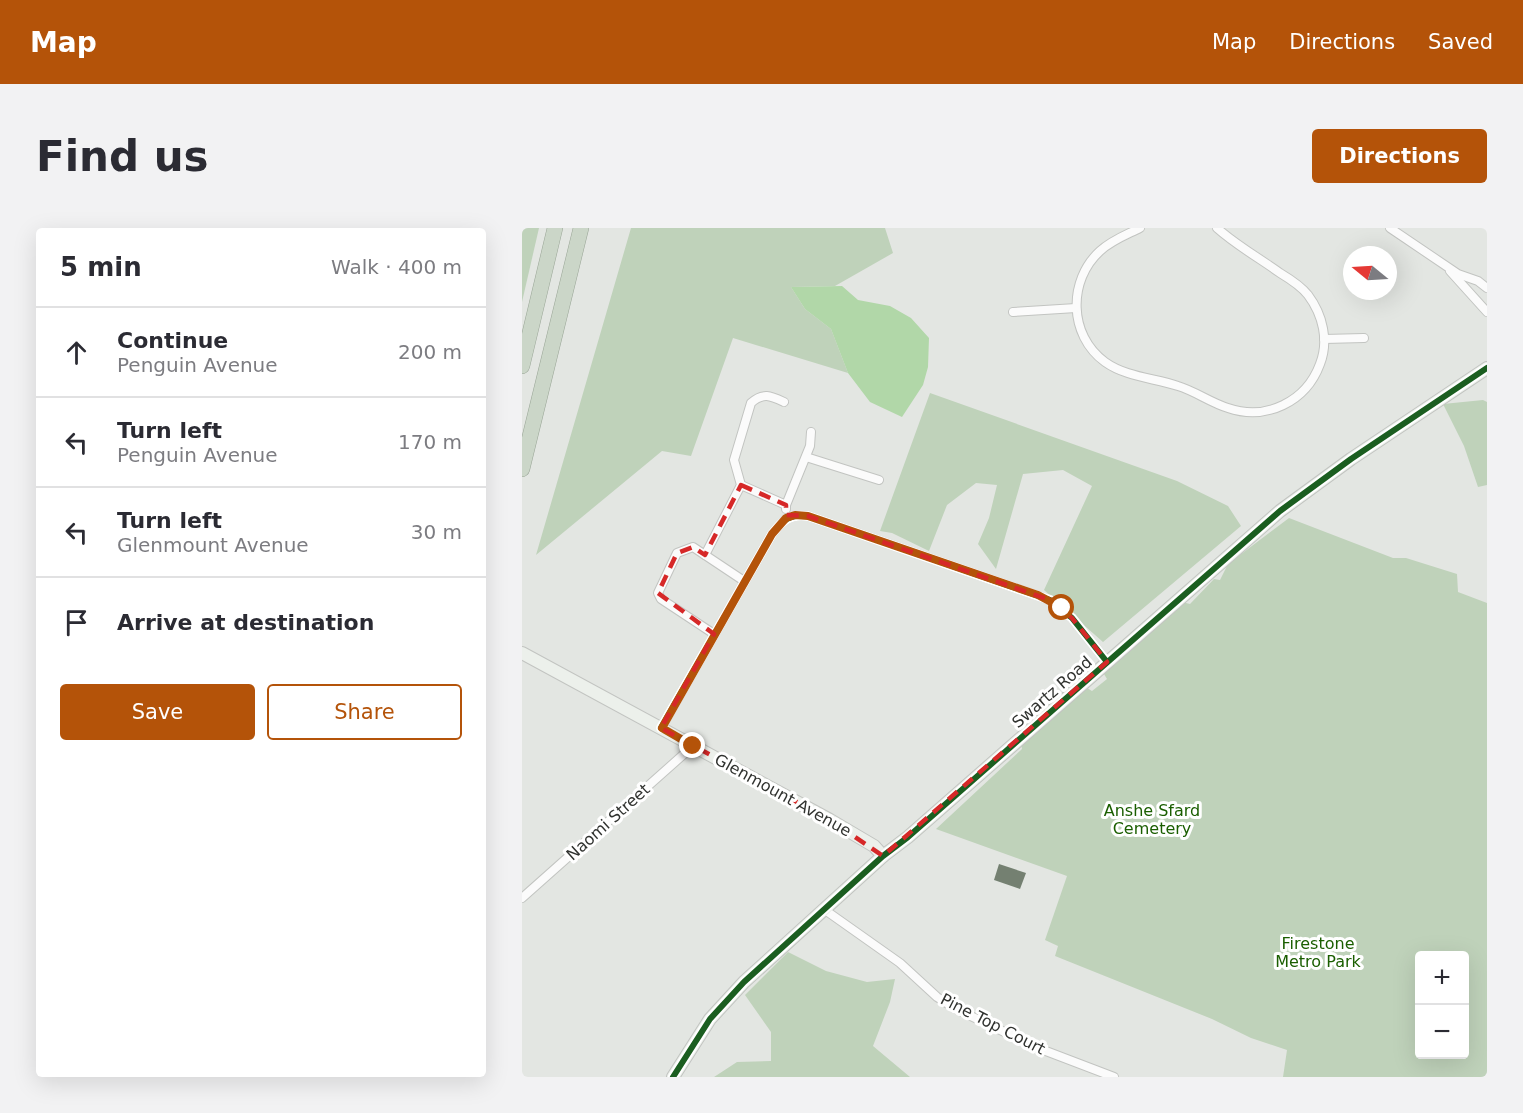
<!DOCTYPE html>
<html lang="en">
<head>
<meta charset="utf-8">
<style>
  :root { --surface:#fff; --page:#f2f2f3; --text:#2b2b33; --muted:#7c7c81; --line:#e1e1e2; --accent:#b45309 }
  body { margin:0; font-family:"DejaVu Sans",sans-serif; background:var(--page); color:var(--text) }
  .controls { position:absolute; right:18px; bottom:18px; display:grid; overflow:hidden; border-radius:6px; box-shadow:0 6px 24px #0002 }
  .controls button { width:54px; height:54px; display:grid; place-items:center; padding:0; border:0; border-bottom:2px solid var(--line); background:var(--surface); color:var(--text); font:30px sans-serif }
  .compass { position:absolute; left:821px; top:18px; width:54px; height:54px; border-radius:50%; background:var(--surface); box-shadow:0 6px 24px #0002; rotate:288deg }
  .stop { position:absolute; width:18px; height:18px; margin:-14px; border:4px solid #b45309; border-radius:50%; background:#fff }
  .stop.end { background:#b45309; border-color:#fff; box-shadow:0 2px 6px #0008 }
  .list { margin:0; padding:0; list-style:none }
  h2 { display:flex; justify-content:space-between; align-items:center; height:78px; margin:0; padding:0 24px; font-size:26px }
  h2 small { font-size:20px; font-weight:400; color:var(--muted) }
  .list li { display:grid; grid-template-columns:39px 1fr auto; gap:18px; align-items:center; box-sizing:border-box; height:90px; padding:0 24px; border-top:2px solid var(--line) }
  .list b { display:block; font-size:22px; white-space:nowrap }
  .list p { margin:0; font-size:20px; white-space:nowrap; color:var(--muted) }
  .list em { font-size:20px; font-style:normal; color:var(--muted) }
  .actions { display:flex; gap:12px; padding:18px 24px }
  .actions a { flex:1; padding:14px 0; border:2px solid var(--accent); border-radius:6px; text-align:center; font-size:21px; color:var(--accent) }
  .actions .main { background:var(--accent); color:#fff }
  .icon { flex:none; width:33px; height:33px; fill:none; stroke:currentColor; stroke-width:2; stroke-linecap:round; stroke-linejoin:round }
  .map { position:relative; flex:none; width:965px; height:849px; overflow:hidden; border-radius:6px }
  header { display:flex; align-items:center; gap:36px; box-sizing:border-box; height:84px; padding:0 30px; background:var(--accent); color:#fff }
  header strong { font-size:28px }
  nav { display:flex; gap:33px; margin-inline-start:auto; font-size:21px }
  .intro { display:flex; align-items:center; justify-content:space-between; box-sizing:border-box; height:144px; padding:0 36px }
  h1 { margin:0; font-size:42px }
  .button { padding:15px 27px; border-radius:6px; background:var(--accent); color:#fff; font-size:21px; font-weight:700 }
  main { display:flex; gap:36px; padding:0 36px }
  aside { flex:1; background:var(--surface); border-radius:6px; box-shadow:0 6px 24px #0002 }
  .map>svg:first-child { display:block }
  .green { fill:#bfd2ba; fill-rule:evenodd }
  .water { fill:#b1d7a8 }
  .building { fill:#748071 }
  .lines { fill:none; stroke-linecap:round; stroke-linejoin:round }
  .street-casing { stroke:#c2c4c1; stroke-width:10 }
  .secondary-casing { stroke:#c2c4c1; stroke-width:14 }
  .highway-casing { stroke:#99a596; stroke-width:16 }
  .street { stroke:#fbfbfb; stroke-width:8 }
  .secondary { stroke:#ecf0eb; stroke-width:12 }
  .highway { stroke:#cbd6c8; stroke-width:15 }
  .cycleway-casing { stroke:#fff; stroke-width:10 }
  .cycleway { stroke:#1b5e20; stroke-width:6 }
  .route { stroke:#b45309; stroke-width:8 }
  .marked { fill:none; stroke:#d62828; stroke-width:4.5; stroke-dasharray:12 8; stroke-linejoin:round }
  .labels { text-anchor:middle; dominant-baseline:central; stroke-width:6; stroke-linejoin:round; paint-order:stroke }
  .street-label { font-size:16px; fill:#30322f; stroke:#fff }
  .park-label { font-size:16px; fill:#1a5e00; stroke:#fff }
</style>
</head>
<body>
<header>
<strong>Map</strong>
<nav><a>Map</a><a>Directions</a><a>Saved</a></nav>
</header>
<div class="intro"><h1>Find us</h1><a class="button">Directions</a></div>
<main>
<aside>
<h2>5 min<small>Walk · 400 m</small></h2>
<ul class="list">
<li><svg class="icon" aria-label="ahead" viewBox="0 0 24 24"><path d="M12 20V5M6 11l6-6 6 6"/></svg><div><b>Continue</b><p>Penguin Avenue</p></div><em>200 m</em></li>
<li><svg class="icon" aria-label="left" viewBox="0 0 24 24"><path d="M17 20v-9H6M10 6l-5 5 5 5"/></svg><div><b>Turn left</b><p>Penguin Avenue</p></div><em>170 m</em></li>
<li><svg class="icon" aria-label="left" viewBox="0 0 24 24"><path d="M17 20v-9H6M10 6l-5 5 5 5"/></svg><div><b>Turn left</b><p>Glenmount Avenue</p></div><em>30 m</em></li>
<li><svg class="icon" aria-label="arrive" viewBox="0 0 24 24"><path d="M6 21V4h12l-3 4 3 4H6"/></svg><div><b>Arrive at destination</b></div></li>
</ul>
<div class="actions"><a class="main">Save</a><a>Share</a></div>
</aside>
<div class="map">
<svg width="965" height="849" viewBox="0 0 965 849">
  <rect width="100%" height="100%" fill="#e3e6e2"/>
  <!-- green -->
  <g class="green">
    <path d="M 0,0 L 17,0 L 0,74 Z"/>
    <path d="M 109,0 L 363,0 L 371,25 L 313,58 L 269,59 L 283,81 L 309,101 L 326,145 L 211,110 L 169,228 L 140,223 L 14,327 Z"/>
    <path d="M 408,165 L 655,253 L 706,278 L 719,298 L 581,414 L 522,362 L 570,258 L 541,242 L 501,246 L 474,341 L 456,316 L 467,290 L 475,257 L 454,255 L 425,277 L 407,323 L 370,305 L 358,303 Z"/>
    <path d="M 961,172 L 965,174 L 965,257 L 956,259 L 942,218 L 921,176 Z"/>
    <path d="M 767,290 L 871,330 L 884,330 L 935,346 L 936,364 L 965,375 L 965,849 L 761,849 L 765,822 L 729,810 L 690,791 L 533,728 L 536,718 L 523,712 L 545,648 L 414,601 L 500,521 L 499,515 L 565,460 L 570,463 L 585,451 L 582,446 L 660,374 L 668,376 L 692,351 L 698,352 L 706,336 ZM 898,728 L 942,728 L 942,826 L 898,826 Z"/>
    <path d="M 266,724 L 304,743 L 345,754 L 373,751 L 368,774 L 351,818 L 388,849 L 192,849 L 215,834 L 249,833 L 249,804 L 223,767 Z"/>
  </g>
  <!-- water -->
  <path class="water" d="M 320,58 L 336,72 L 368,78 L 389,90 L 407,110 L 406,139 L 401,157 L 380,189 L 348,174 L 326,145 L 309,101 L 283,81 L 269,59 Z"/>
  <!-- building -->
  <path class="building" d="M 477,636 L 504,645 L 498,661 L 472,652 Z"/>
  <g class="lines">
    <!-- street casing -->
    <g class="street-casing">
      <g id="street">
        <path d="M 618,0 C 604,7 590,12 578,23 C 546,52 546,107 583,134 C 604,149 632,150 656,158 C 673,163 689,175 706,180 C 744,193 784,174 798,136 C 807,113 801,87 786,67 C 779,58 768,51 758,45 C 737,30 714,17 695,0"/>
        <path d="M 868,0 L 936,46 L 956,53 L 965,60"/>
        <path d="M 928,43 L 965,84"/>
        <path d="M 491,84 L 554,80"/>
        <path d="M 802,111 L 842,110"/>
        <path d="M 284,229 L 357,252"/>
        <path d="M 219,257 L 264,277 L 264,281"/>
        <path d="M 264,277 L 288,218 L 289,204"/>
        <path d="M 183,327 L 219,257 L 212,232 L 229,175 C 241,164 249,168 262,174"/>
        <path d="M 192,406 L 139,371 L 136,365 L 155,325 L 171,319 L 222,353"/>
        <path d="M 139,500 L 250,306 C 260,293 268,285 286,288 L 528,372 L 550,390 L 585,434"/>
        <path d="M 0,670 L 171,518"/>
        <path d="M 303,682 L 378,735 L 415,769 L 432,780 L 516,820 L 592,849"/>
      </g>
    </g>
    <!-- secondary casing -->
    <g class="secondary-casing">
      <g id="secondary">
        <path d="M 0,425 L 308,592 L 352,618 L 361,628"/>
        <path d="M 151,849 L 188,791 L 222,754 L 361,628 L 386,609 L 758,283 L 829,231 L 965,140"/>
      </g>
    </g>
    <!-- highway casing -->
    <g class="highway-casing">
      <g id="highway">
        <path d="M 0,138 L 33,0"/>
        <path d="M 0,241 L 59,0"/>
      </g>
    </g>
    <!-- street -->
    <use href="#street" class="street"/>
    <!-- secondary -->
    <use href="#secondary" class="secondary"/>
    <!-- highway -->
    <use href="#highway" class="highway"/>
    <!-- cycleway casing -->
    <g class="cycleway-casing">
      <g id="cycleway">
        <path d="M 139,500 L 250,306 C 260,293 268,285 286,288 L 528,372 L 550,390 L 585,434"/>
        <path d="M 151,849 L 188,791 L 222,754 L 361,628 L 386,609 L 758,283 L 829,231 L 965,140"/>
      </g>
    </g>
    <!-- cycleway -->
    <use href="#cycleway" class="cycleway"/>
  </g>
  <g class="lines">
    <!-- route -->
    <path class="route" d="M 171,518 L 140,500 L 250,306 L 264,290 L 273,287 L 286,288 L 516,367 L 540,380"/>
  </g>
  <!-- marked area -->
  <path class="marked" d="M 219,257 L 264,277 L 264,287 L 286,288 L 528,372 L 550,390 L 585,434 L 361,628 L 308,592 L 139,500 L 192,406 L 136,365 L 155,325 L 171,319 L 183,327 Z"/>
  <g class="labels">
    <!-- street labels -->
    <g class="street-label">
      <text transform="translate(530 464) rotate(-41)">Swartz Road</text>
      <text transform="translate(261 567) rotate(29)">Glenmount Avenue</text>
      <text transform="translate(86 594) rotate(-42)">Naomi Street</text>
      <text transform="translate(471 796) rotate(27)">Pine Top Court</text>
    </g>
    <!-- park labels -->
    <g class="park-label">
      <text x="630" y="582">Anshe Sfard<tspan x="630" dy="18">Cemetery</tspan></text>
      <text x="796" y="715">Firestone<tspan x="796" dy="18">Metro Park</tspan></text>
    </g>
  </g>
</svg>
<div class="controls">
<button>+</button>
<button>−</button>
</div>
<svg class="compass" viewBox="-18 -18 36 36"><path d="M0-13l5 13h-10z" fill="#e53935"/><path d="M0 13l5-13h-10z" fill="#7c7c81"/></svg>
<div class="stop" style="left:540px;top:380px"></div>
<div class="stop end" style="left:171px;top:518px"></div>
</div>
</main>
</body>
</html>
